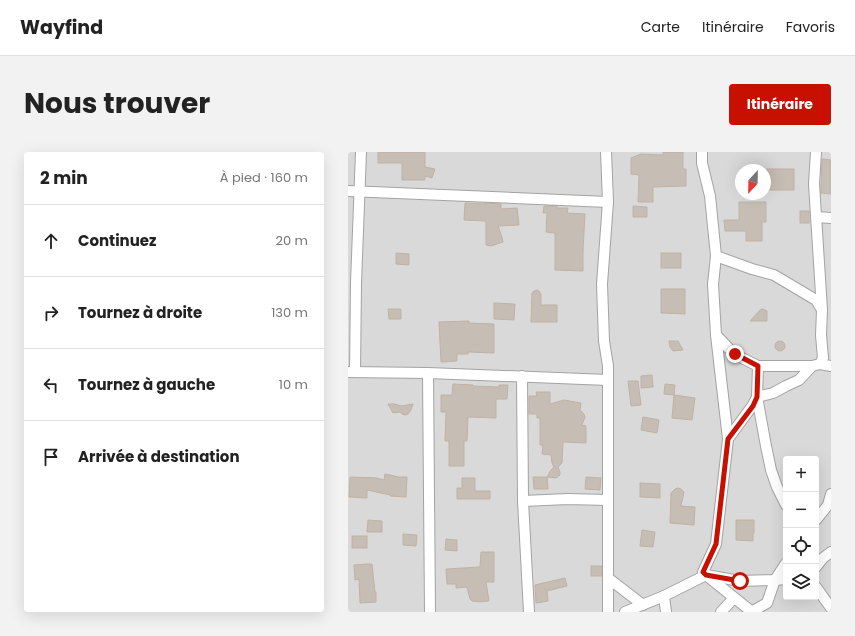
<!DOCTYPE html>
<html lang="fr">
<head>
<meta charset="utf-8">
<style>
  :root { --surface:#fff; --page:#f2f2f2; --text:#222; --muted:#767676; --line:#e0e0e0; --accent:#c81000 }
  body { margin:0; font-family:Poppins,sans-serif; background:var(--page); color:var(--text) }
  .controls { position:absolute; right:12px; bottom:12px; display:grid; overflow:hidden; border-radius:4px; box-shadow:0 4px 16px #0002 }
  .controls button { width:36px; height:36px; display:grid; place-items:center; padding:0; border:0; border-bottom:1px solid var(--line); background:var(--surface); color:var(--text); font:20px sans-serif }
  .compass { position:absolute; left:387px; top:12px; width:36px; height:36px; border-radius:50%; background:var(--surface); box-shadow:0 4px 16px #0002; rotate:202deg }
  .stop { position:absolute; width:12px; height:12px; margin:-9px; border:3px solid #c81000; border-radius:50%; background:#fff }
  .stop.end { background:#c81000; border-color:#fff; box-shadow:0 1px 4px #0008 }
  .list { margin:0; padding:0; list-style:none }
  h2 { display:flex; justify-content:space-between; align-items:center; height:52px; margin:0; padding:0 16px; font-size:17px }
  h2 small { font-size:13px; font-weight:400; color:var(--muted) }
  .list li { display:grid; grid-template-columns:26px 1fr auto; gap:12px; align-items:center; box-sizing:border-box; height:72px; padding:0 16px; border-top:1px solid var(--line) }
  .list b { display:block; font-size:15px; white-space:nowrap }
  .list em { font-size:13px; font-style:normal; color:var(--muted) }
  .icon { flex:none; width:22px; height:22px; fill:none; stroke:currentColor; stroke-width:2; stroke-linecap:round; stroke-linejoin:round }
  .map { position:relative; flex:none; width:483px; height:460px; overflow:hidden; border-radius:4px }
  header { display:flex; align-items:center; gap:24px; box-sizing:border-box; height:56px; padding:0 20px; background:var(--surface); border-bottom:1px solid var(--line) }
  header strong { font-size:19px }
  nav { display:flex; gap:22px; margin-inline-start:auto; font-size:14px }
  .intro { display:flex; align-items:center; justify-content:space-between; box-sizing:border-box; height:96px; padding:0 24px }
  h1 { margin:0; font-size:28px }
  .button { padding:10px 18px; border-radius:4px; background:var(--accent); color:#fff; font-size:14px; font-weight:700 }
  main { display:flex; gap:24px; padding:0 24px }
  aside { flex:1; background:var(--surface); border-radius:4px; box-shadow:0 4px 16px #0002 }
  .map>svg:first-child { display:block }
  .residential { fill:#dad9d9; fill-rule:evenodd }
  .building { fill:#c6bdb4; stroke:#c0b2a3 }
  .lines { fill:none; stroke-linecap:round; stroke-linejoin:round }
  .minor-casing { stroke:#a3a3a3; stroke-width:12 }
  .minor { stroke:#fff; stroke-width:10 }
  .route { stroke:#c81000; stroke-width:5 }
</style>
</head>
<body>
<header>
<strong>Wayfind</strong>
<nav><a>Carte</a><a>Itinéraire</a><a>Favoris</a></nav>
</header>
<div class="intro"><h1>Nous trouver</h1><a class="button">Itinéraire</a></div>
<main>
<aside>
<h2>2 min<small>À pied · 160 m</small></h2>
<ul class="list">
<li><svg class="icon" aria-label="ahead" viewBox="0 0 24 24"><path d="M12 20V5M6 11l6-6 6 6"/></svg><div><b>Continuez</b></div><em>20 m</em></li>
<li><svg class="icon" aria-label="right" viewBox="0 0 24 24"><path d="M7 20v-9h11M14 6l5 5-5 5"/></svg><div><b>Tournez à droite</b></div><em>130 m</em></li>
<li><svg class="icon" aria-label="left" viewBox="0 0 24 24"><path d="M17 20v-9H6M10 6l-5 5 5 5"/></svg><div><b>Tournez à gauche</b></div><em>10 m</em></li>
<li><svg class="icon" aria-label="arrive" viewBox="0 0 24 24"><path d="M6 21V4h12l-3 4 3 4H6"/></svg><div><b>Arrivée à destination</b></div></li>
</ul>
</aside>
<div class="map">
<svg width="483" height="460" viewBox="0 0 483 460">
  <rect width="100%" height="100%" fill="#eeebe1"/>
  <!-- residential -->
  <path class="residential" d="M 0,0 L 483,0 L 483,460 L 0,460 ZM 393,18 L 417,18 L 417,42 L 393,42 ZM 438,307 L 468,307 L 468,445 L 438,445 Z"/>
  <!-- building -->
  <g class="building">
    <path d="M 30,0 L 77,0 L 77,15 L 87,17 L 84,26 L 77,24 L 77,28 L 54,28 L 54,11 L 30,11 Z"/>
    <path d="M 315,0 L 335,0 L 335,17 L 338,17 L 338,34 L 305,35 L 305,50 L 290,50 L 291,23 L 283,22 L 283,6 L 293,2 L 315,3 Z"/>
    <path d="M 474,7 L 483,8 L 483,42 L 473,41 L 473,32 Z"/>
    <rect x="419" y="17" width="27" height="21"/>
    <path d="M 391,50 L 418,50 L 418,70 L 414,70 L 414,89 L 398,89 L 398,79 L 377,79 L 376,68 L 391,68 Z"/>
    <path d="M 117,51 L 137,52 L 137,51 L 153,52 L 153,57 L 169,56 L 171,73 L 150,74 L 154,85 L 155,90 L 143,94 L 138,93 L 138,69 L 116,68 Z"/>
    <path d="M 196,54 L 209,54 L 209,56 L 220,56 L 219,61 L 237,62 L 235,99 L 235,119 L 207,118 L 207,81 L 198,80 L 199,61 L 195,61 Z"/>
    <path d="M 285,54 L 299,55 L 299,65 L 285,65 Z"/>
    <rect x="452" y="59" width="9" height="12"/>
    <path d="M 48,101 L 61,102 L 61,113 L 48,112 Z"/>
    <rect x="313" y="101" width="20" height="15"/>
    <path d="M 313,137 L 337,137 L 337,162 L 313,161 Z"/>
    <path d="M 189,138 L 191,139 L 193,142 L 193,153 L 209,153 L 209,170 L 183,170 L 184,141 L 186,139 Z"/>
    <path d="M 146,151 L 167,152 L 166,168 L 146,167 Z"/>
    <path d="M 40,157 L 53,157 L 53,167 L 41,167 Z"/>
    <path d="M 415,157 L 419,159 L 419,169 L 402,169 L 412,158 Z"/>
    <path d="M 121,169 L 121,171 L 146,172 L 146,201 L 120,200 L 120,202 L 109,202 L 109,209 L 93,210 L 91,170 Z"/>
    <path d="M 321,189 L 330,189 L 335,198 L 325,199 L 322,195 Z"/>
    <circle cx="432" cy="194" r="5"/>
    <path d="M 304,223 L 305,235 L 293,236 L 293,224 Z"/>
    <path d="M 280,229 L 290,229 L 293,253 L 283,254 Z"/>
    <path d="M 105,232 L 125,233 L 125,234 L 151,235 L 151,233 L 160,233 L 159,247 L 148,247 L 148,266 L 120,265 L 119,289 L 116,289 L 116,314 L 101,314 L 101,289 L 97,289 L 98,260 L 93,260 L 93,243 L 104,243 Z"/>
    <path d="M 317,232 L 327,233 L 326,243 L 316,242 Z"/>
    <path d="M 188,240 L 202,240 L 202,252 L 216,248 L 233,251 L 232,258 L 236,262 L 237,265 L 234,273 L 238,274 L 238,291 L 215,290 L 214,311 L 210,315 L 212,320 L 212,323 L 208,326 L 199,325 L 200,337 L 186,337 L 185,325 L 199,325 L 203,318 L 206,315 L 204,311 L 203,303 L 194,302 L 195,293 L 192,293 L 192,266 L 189,266 L 189,262 L 181,262 L 181,244 L 189,244 Z"/>
    <path d="M 326,243 L 347,246 L 344,268 L 324,266 Z"/>
    <path d="M 40,252 L 47,252 L 53,254 L 65,252 L 63,258 L 60,262 L 57,263 L 54,262 L 52,260 L 45,261 Z"/>
    <path d="M 295,265 L 311,268 L 309,281 L 293,278 Z"/>
    <path d="M 37,322 L 51,325 L 59,325 L 58,345 L 42,344 L 42,343 L 19,338 L 19,346 L 1,345 L 2,325 L 29,326 L 36,328 Z"/>
    <path d="M 238,325 L 253,326 L 252,338 L 237,337 Z"/>
    <path d="M 114,326 L 127,326 L 127,339 L 142,339 L 142,347 L 109,347 L 109,336 L 114,336 Z"/>
    <path d="M 292,331 L 312,332 L 312,346 L 292,345 Z"/>
    <path d="M 330,336 L 333,337 L 336,340 L 333,354 L 347,355 L 346,373 L 322,371 L 323,341 L 327,337 Z"/>
    <path d="M 20,368 L 34,369 L 34,380 L 19,380 Z"/>
    <path d="M 388,368 L 406,368 L 406,381 L 405,381 L 405,389 L 388,388 Z"/>
    <path d="M 294,378 L 307,380 L 305,395 L 292,394 Z"/>
    <path d="M 55,382 L 69,383 L 68,394 L 55,393 Z"/>
    <rect x="4" y="384" width="15" height="12"/>
    <path d="M 98,387 L 109,388 L 109,399 L 97,398 Z"/>
    <path d="M 133,400 L 146,400 L 146,430 L 138,430 L 141,449 L 132,450 L 124,449 L 122,447 L 119,435 L 108,436 L 108,432 L 99,432 L 98,417 L 132,415 Z"/>
    <path d="M 19,412 L 24,412 L 27,440 L 28,440 L 28,450 L 12,451 L 11,427 L 7,428 L 6,413 Z"/>
    <rect x="243" y="414" width="11" height="10"/>
    <path d="M 217,426 L 219,434 L 199,439 L 200,449 L 188,451 L 187,433 Z"/>
  </g>
  <g class="lines">
    <!-- minor casing -->
    <g class="minor-casing">
      <g id="minor">
        <path d="M 258,0 L 260,50 L 254,132 L 256,189 L 260,214 L 260,460"/>
        <path d="M 354,0 L 354,11 L 362,44 L 368,104 L 365,132 L 368,183 L 386,202 L 410,214 L 409,245 L 418,294 L 423,318 L 429,335 L 438,353"/>
        <path d="M 0,39 L 260,50"/>
        <path d="M 468,65 L 483,66"/>
        <path d="M 368,104 L 404,117 L 426,123 L 468,148 L 474,158"/>
        <path d="M 368,183 L 380,287 L 368,392 L 355,420 L 358,423 L 404,460"/>
        <path d="M 472,212 L 483,214"/>
        <path d="M 410,214 L 464,214 L 472,212 L 475,206 L 473,183 L 474,158 L 466,32 L 468,0"/>
        <path d="M 0,220 L 80,221 L 260,228"/>
        <path d="M 7,220 L 8,131 L 13,0"/>
        <path d="M 80,221 L 82,460"/>
        <path d="M 174,224 L 175,349 L 181,460"/>
        <path d="M 380,287 L 405,253 L 409,245 L 425,241 L 438,234 L 451,228 L 464,214"/>
        <path d="M 175,349 L 220,347 L 260,348"/>
        <path d="M 468,368 L 480,353 L 483,342"/>
        <path d="M 468,415 L 475,406 L 483,400"/>
        <path d="M 260,426 L 295,453"/>
        <path d="M 468,435 L 483,456"/>
        <path d="M 316,444 L 318,460"/>
        <path d="M 277,460 L 316,444 L 358,423 L 392,429 L 427,428 L 438,427"/>
        <path d="M 373,460 L 386,446"/>
        <path d="M 403,460 L 419,451 L 427,428 L 438,411"/>
      </g>
    </g>
    <!-- minor -->
    <use href="#minor" class="minor"/>
  </g>
  <g class="lines">
    <!-- route -->
    <path class="route" d="M 387,202 L 410,214 L 409,245 L 405,254 L 380,287 L 368,392 L 355,420 L 358,423 L 392,429"/>
  </g>
</svg>
<div class="controls">
<button>+</button>
<button>−</button>
<button><svg class="icon" aria-label="locate" viewBox="0 0 24 24"><circle cx="12" cy="12" r="6"/><path d="M12 2v4M12 18v4M2 12h4M18 12h4"/></svg></button>
<button><svg class="icon" aria-label="layers" viewBox="0 0 24 24"><path d="M12 4l9 5-9 5-9-5zM3 14l9 5 9-5"/></svg></button>
</div>
<svg class="compass" viewBox="-18 -18 36 36"><path d="M0-13l5 13h-10z" fill="#e53935"/><path d="M0 13l5-13h-10z" fill="#767676"/></svg>
<div class="stop" style="left:392px;top:429px"></div>
<div class="stop end" style="left:387px;top:202px"></div>
</div>
</main>
</body>
</html>
